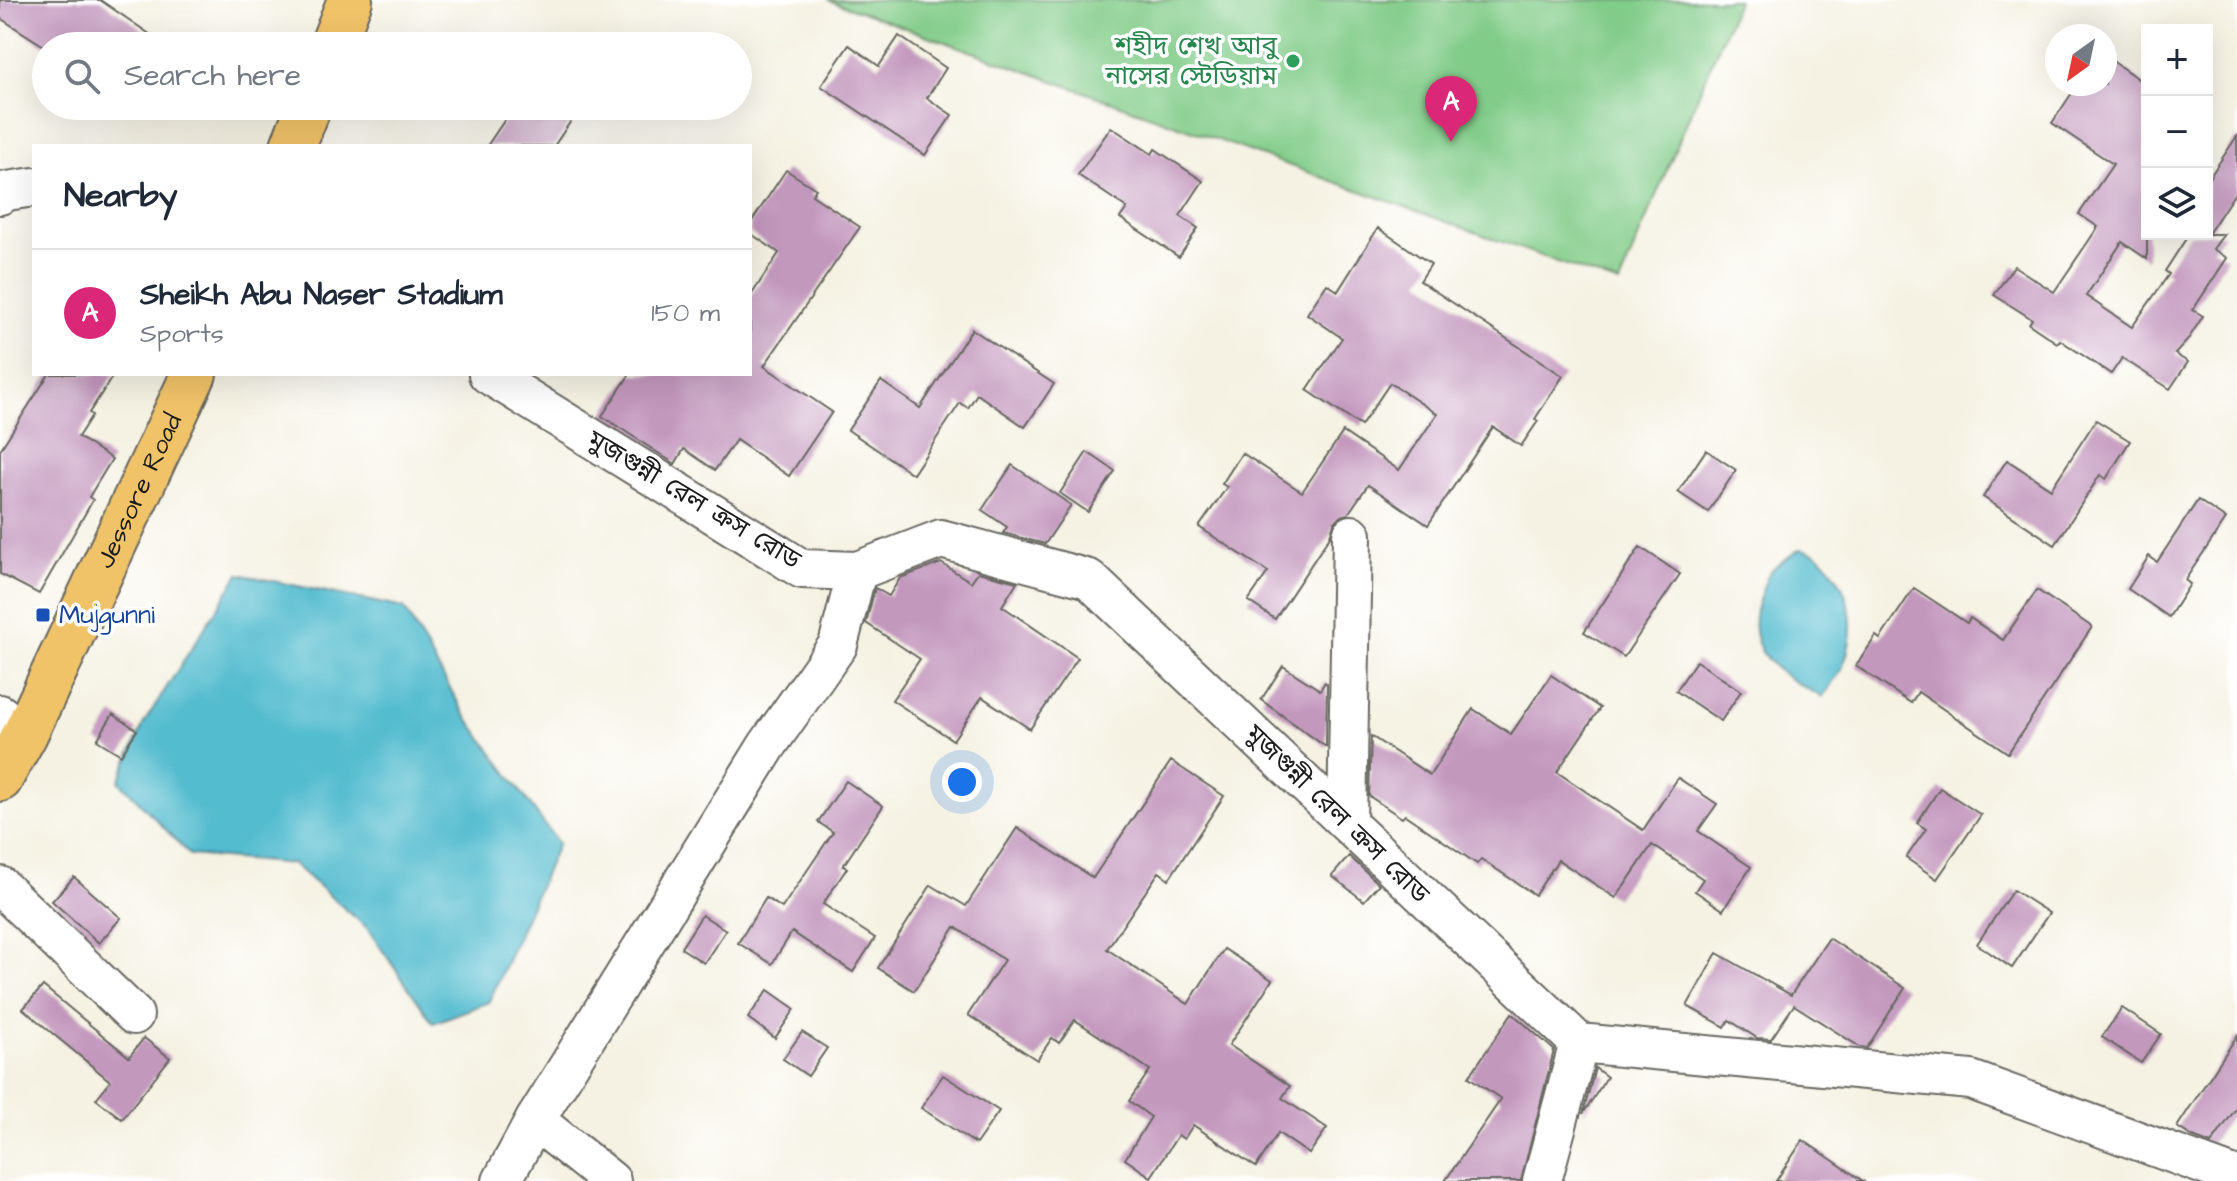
<!DOCTYPE html>
<html lang="en">
<head>
<meta charset="utf-8">
<style>
  :root { --surface:#fff; --page:#f6f6f7; --text:#1f2937; --muted:#747a83; --line:#e0e1e3; --accent:#db2777 }
  body { margin:0; font-family:"Architects Daughter","Noto Sans Bengali",sans-serif; background:var(--page); color:var(--text) }
  .controls { position:absolute; right:24px; top:24px; display:grid; overflow:hidden; border-radius:0px; box-shadow:0 8px 32px #0002 }
  .controls button { width:72px; height:72px; display:grid; place-items:center; padding:0; border:0; border-bottom:2px solid var(--line); background:var(--surface); color:var(--text); font:40px sans-serif }
  .compass { position:absolute; left:2045px; top:24px; width:72px; height:72px; border-radius:50%; background:var(--surface); box-shadow:0 8px 32px #0002; rotate:213deg }
  .you { position:absolute; left:962px; top:782px; width:28px; height:28px; margin:-20px; border:6px solid #fff; border-radius:50%; background:#1a73e8; box-shadow:0 0 0 12px #1a73e833 }
  .badge { display:grid; place-items:center; width:52px; height:52px; border-radius:50%; background:var(--accent); color:#fff; font-size:26px; font-weight:700 }
  .pin { position:absolute; translate:-50% -66px; filter:drop-shadow(0 2px 4px #0008) }
  .pin::after { content:''; position:absolute; top:42px; width:28px; height:24px; background:inherit; clip-path:polygon(0 0,100% 0,50% 100%) }
  .list { margin:0; padding:0; list-style:none }
  h2 { display:flex; justify-content:space-between; align-items:center; height:104px; margin:0; padding:0 32px; font-size:34px }
  h2 small { font-size:26px; font-weight:400; color:var(--muted) }
  .list li { display:grid; grid-template-columns:52px 1fr auto; gap:24px; align-items:center; box-sizing:border-box; height:128px; padding:0 32px; border-top:2px solid var(--line) }
  .list b { display:block; font-size:30px; white-space:nowrap }
  .list p { margin:0; font-size:26px; white-space:nowrap; color:var(--muted) }
  .list em { font-size:26px; font-style:normal; color:var(--muted) }
  .icon { flex:none; width:44px; height:44px; fill:none; stroke:currentColor; stroke-width:2; stroke-linecap:round; stroke-linejoin:round }
  .map { position:relative; flex:none; width:2237px; height:1181px; overflow:hidden }
  .search { position:absolute; background:var(--surface); box-shadow:0 8px 32px #0002; left:32px; top:32px; width:720px; height:88px; display:flex; align-items:center; gap:20px; box-sizing:border-box; padding:0 28px; border-radius:44px; color:var(--muted); font-size:30px }
  .panel { position:absolute; background:var(--surface); box-shadow:0 8px 32px #0002; left:32px; top:144px; width:720px; height:232px; border-radius:0px }
  .map>svg:first-child { display:block }
  .green { fill:#82cc89; stroke:#4f7452; stroke-width:2 }
  .water { fill:#52bccf; stroke:#376c76; stroke-width:2 }
  .building { fill:#c398bd }
  .lines { fill:none; stroke-linecap:round; stroke-linejoin:round }
  .minor-casing { stroke:#686762; stroke-width:42 }
  .highway-casing { stroke:#686762; stroke-width:48 }
  .minor { stroke:#fff; stroke-width:38 }
  .highway { stroke:#f1c369; stroke-width:44 }
  .leisure-dot { fill:#2e9e5b; stroke:#fff; stroke-width:3 }
  .transit-dot { fill:#1a4fb4; stroke:#fff; stroke-width:3 }
  .labels { text-anchor:middle; dominant-baseline:central; stroke-width:7; stroke-linejoin:round; paint-order:stroke }
  .leisure-label { font-size:26px; fill:#27864d; stroke:#fff; text-anchor:end }
  .street-label { font-size:26px; fill:#1c1c1c; stroke:#fff }
  .transit-label { font-size:26px; fill:#164399; stroke:#fff; text-anchor:start }
</style>
</head>
<body>
<div class="map">
<svg width="2237" height="1181" viewBox="0 0 2237 1181">
  <rect width="100%" height="100%" fill="#fff"/>
  <filter id="ink" filterUnits="userSpaceOnUse"><feTurbulence type="fractalNoise" baseFrequency=".0125" numOctaves="2"/><feDisplacementMap in="SourceGraphic" scale="16" xChannelSelector="R" yChannelSelector="G"/><feConvolveMatrix kernelMatrix="1 2 1 2 8 2 1 2 1" color-interpolation-filters="sRGB"/></filter>
  <filter id="wash" filterUnits="userSpaceOnUse"><feTurbulence type="fractalNoise" baseFrequency=".006" numOctaves="4" result="noise"/><feDisplacementMap in="SourceGraphic" scale="32" xChannelSelector="R" yChannelSelector="G"/><feGaussianBlur stdDeviation="1.8" result="paint"/><feColorMatrix in="noise" values="0 0 0 0 0 0 0 0 0 0 0 0 0 0 0 0 0 1.4 0 .05"/><feComposite in="paint" operator="in"/></filter>
  <g filter="url(#wash)">
    <rect width="100%" height="100%" fill="#f5f2e3"/>
    <!-- green -->
    <path class="green" d="M 828,0 L 1738,0 L 1619,284 Z"/>
    <!-- water -->
    <g class="water">
      <path d="M 1800,549 C 1817,552 1824,558 1834,573 C 1854,602 1856,633 1843,666 C 1839,677 1829,687 1822,697 C 1778,674 1738,650 1761,595 C 1763,588 1766,577 1770,572 C 1777,563 1791,556 1800,549 Z"/>
      <path d="M 239,574 L 404,608 L 464,713 L 558,843 L 489,1002 L 433,1023 L 367,928 L 293,864 L 190,855 L 119,781 L 144,723 Z"/>
    </g>
    <g id="blocks">
      <!-- building -->
      <g class="building">
        <path d="M 0,0 L 100,0 L 167,46 L 44,46 L 0,18 Z"/>
        <path d="M 899,36 L 946,68 L 927,98 L 952,115 L 925,155 L 821,86 L 849,45 L 879,66 Z"/>
        <path d="M 2105,56 L 2147,85 L 2147,259 L 2122,242 L 2086,296 L 2132,327 L 2169,274 L 2165,271 L 2189,234 L 2207,234 L 2207,181 L 2237,136 L 2237,190 L 2208,234 L 2224,234 L 2213,249 L 2227,258 L 2193,310 L 2203,316 L 2187,341 L 2175,354 L 2188,362 L 2170,389 L 2122,358 L 2111,374 L 2060,340 L 2057,343 L 2029,324 L 2032,319 L 1994,295 L 2014,266 L 2054,292 L 2098,227 L 2079,214 L 2113,164 L 2052,123 L 2078,84 L 2105,84 Z"/>
        <path d="M 514,106 L 581,106 L 554,146 L 487,146 Z"/>
        <path d="M 1111,127 L 1152,154 L 1155,149 L 1203,181 L 1180,216 L 1198,228 L 1179,257 L 1120,218 L 1127,208 L 1078,175 Z"/>
        <path d="M 786,170 L 816,189 L 812,195 L 860,227 L 764,366 L 832,412 L 789,476 L 736,440 L 715,470 L 684,449 L 675,464 L 602,416 L 630,374 L 750,374 L 750,297 L 779,253 L 750,233 L 750,224 Z"/>
        <path d="M 1378,228 L 1431,264 L 1420,281 L 1563,376 L 1535,419 L 1538,421 L 1521,446 L 1493,427 L 1428,525 L 1368,485 L 1348,514 L 1341,516 L 1334,523 L 1330,536 L 1275,619 L 1248,601 L 1268,572 L 1199,527 L 1227,487 L 1222,484 L 1242,453 L 1302,492 L 1343,432 L 1399,470 L 1437,414 L 1390,383 L 1361,426 L 1307,390 L 1342,338 L 1307,314 L 1327,284 L 1338,291 Z"/>
        <path d="M 972,329 L 1054,384 L 1025,427 L 977,394 L 968,408 L 960,403 L 913,474 L 848,430 L 881,381 L 920,408 Z"/>
        <path d="M 49,374 L 114,374 L 89,413 L 92,415 L 78,437 L 112,459 L 89,497 L 93,500 L 39,594 L 0,574 L 0,450 Z"/>
        <path d="M 2096,420 L 2130,441 L 2106,479 L 2100,475 L 2055,545 L 1983,497 L 2007,460 L 2051,489 Z"/>
        <path d="M 1706,450 L 1736,470 L 1708,512 L 1678,492 Z"/>
        <path d="M 1087,452 L 1115,471 L 1088,512 L 1060,493 Z"/>
        <path d="M 1012,465 L 1071,505 L 1045,544 L 1003,533 L 1007,527 L 982,510 Z"/>
        <path d="M 2198,500 L 2226,519 L 2185,580 L 2190,584 L 2169,617 L 2128,589 L 2149,556 L 2157,562 Z"/>
        <path d="M 1640,547 L 1680,574 L 1624,657 L 1584,632 Z"/>
        <path d="M 941,563 L 971,582 L 978,572 L 1017,582 L 1002,606 L 1078,658 L 1030,729 L 982,697 L 953,740 L 892,700 L 920,659 L 866,623 L 875,588 L 889,596 L 900,578 Z"/>
        <path d="M 1914,588 L 1967,623 L 1970,618 L 2003,640 L 2037,590 L 2092,627 L 2008,753 L 1918,692 L 1911,703 L 1856,666 L 1876,636 L 1880,639 Z"/>
        <path d="M 1696,661 L 1741,691 L 1721,721 L 1676,691 Z"/>
        <path d="M 1283,666 L 1320,690 L 1325,682 L 1327,684 L 1326,747 L 1261,700 Z"/>
        <path d="M 1551,675 L 1600,708 L 1557,772 L 1643,830 L 1678,778 L 1717,804 L 1698,831 L 1751,867 L 1723,910 L 1695,891 L 1703,879 L 1652,845 L 1616,898 L 1558,860 L 1535,895 L 1481,859 L 1477,864 L 1405,815 L 1402,818 L 1369,796 L 1371,736 L 1430,775 L 1473,709 L 1511,734 Z"/>
        <path d="M 113,714 L 137,730 L 121,755 L 97,740 Z"/>
        <path d="M 1171,761 L 1224,796 L 1169,879 L 1159,872 L 1107,949 L 1188,1004 L 1224,949 L 1272,980 L 1229,1045 L 1290,1086 L 1282,1098 L 1327,1128 L 1309,1154 L 1278,1133 L 1256,1167 L 1193,1125 L 1184,1139 L 1178,1135 L 1151,1177 L 1125,1159 L 1151,1117 L 1129,1101 L 1150,1070 L 1075,1020 L 1059,1043 L 1052,1038 L 1037,1060 L 968,1015 L 1004,960 L 955,927 L 914,991 L 878,968 L 931,885 L 966,906 L 1017,828 L 1093,878 Z"/>
        <path d="M 846,781 L 883,806 L 843,866 L 847,868 L 823,904 L 875,938 L 853,972 L 792,932 L 772,964 L 738,943 L 766,898 L 782,908 L 833,832 L 818,822 Z"/>
        <path d="M 1940,788 L 1981,815 L 1937,879 L 1906,858 L 1926,829 L 1917,823 Z"/>
        <path d="M 1349,856 L 1379,884 L 1364,901 L 1332,876 Z"/>
        <path d="M 74,877 L 121,918 L 99,943 L 52,901 Z"/>
        <path d="M 2013,890 L 2049,913 L 2012,968 L 1977,944 Z"/>
        <path d="M 702,915 L 726,930 L 704,963 L 681,948 Z"/>
        <path d="M 1829,938 L 1905,988 L 1867,1048 L 1860,1047 L 1794,1005 L 1771,1039 L 1757,1038 L 1729,1020 L 1725,1027 L 1687,1006 L 1717,953 L 1791,995 Z"/>
        <path d="M 43,986 L 129,1057 L 144,1038 L 170,1058 L 122,1119 L 96,1099 L 110,1081 L 23,1009 Z"/>
        <path d="M 768,990 L 795,1009 L 775,1038 L 748,1018 Z"/>
        <path d="M 2122,1008 L 2161,1034 L 2141,1063 L 2102,1037 Z"/>
        <path d="M 1512,1013 L 1554,1050 L 1521,1181 L 1445,1181 L 1501,1099 L 1469,1077 Z"/>
        <path d="M 802,1032 L 827,1048 L 808,1076 L 783,1059 Z"/>
        <path d="M 2237,1036 L 2237,1107 L 2211,1144 L 2193,1137 L 2177,1127 Z"/>
        <path d="M 1595,1068 L 1607,1077 L 1583,1114 Z"/>
        <path d="M 943,1075 L 999,1111 L 976,1144 L 921,1108 Z"/>
        <path d="M 1803,1140 L 1863,1181 L 1776,1181 Z"/>
      </g>
    </g>
  </g>
  <g filter="url(#ink)">
    <use href="#blocks" fill-opacity="0" stroke="#686762" stroke-width="2"/>
    <g class="lines">
      <!-- minor casing -->
      <g class="minor-casing">
        <g id="minor">
          <path d="M 0,195 L 7,191 L 34,187"/>
          <path d="M 488,374 L 802,569 L 857,571 L 941,539 L 1089,579 L 1579,1043 L 1971,1080 L 2237,1177"/>
          <path d="M 0,714 L 25,734"/>
          <path d="M 1347,823 L 1352,535"/>
          <path d="M 0,886 L 134,1015"/>
          <path d="M 535,1120 L 767,746 L 838,645 L 857,571"/>
          <path d="M 502,1181 L 535,1120 L 611,1181"/>
          <path d="M 1542,1181 L 1579,1043"/>
        </g>
      </g>
      <!-- highway casing -->
      <g class="highway-casing">
        <g id="highway">
          <path d="M 332,46 L 350,0"/>
          <path d="M 293,146 L 309,106"/>
          <path id="s1" d="M 0,779 L 25,734 L 194,374"/>
        </g>
      </g>
      <!-- minor -->
      <use href="#minor" class="minor"/>
      <!-- highway -->
      <use href="#highway" class="highway"/>
    </g>
  </g>
  <!-- markers -->
  <circle class="leisure-dot" cx="1293" cy="61" r="8"/>
  <rect class="transit-dot" x="35" y="607" width="16" height="16" rx="4"/>
  <g class="labels">
    <!-- leisure labels -->
    <g class="leisure-label">
      <text x="1277" y="46">শহীদ শেখ আবু<tspan x="1277" dy="30">নাসের স্টেডিয়াম</tspan></text>
    </g>
    <!-- street labels -->
    <g class="street-label">
      <text stroke="none"><textPath href="#s1" startOffset="320">Jessore Road</textPath></text>
      <text transform="translate(694 500) rotate(31)">মুজগুন্নী রেল ক্রস রোড</text>
      <text transform="translate(1337 814) rotate(44)">মুজগুন্নী রেল ক্রস রোড</text>
    </g>
    <!-- transit labels -->
    <g class="transit-label">
      <text x="59" y="615">Mujgunni</text>
    </g>
  </g>
</svg>
<div class="controls">
<button>+</button>
<button>−</button>
<button><svg class="icon" aria-label="layers" viewBox="0 0 24 24"><path d="M12 4l9 5-9 5-9-5zM3 14l9 5 9-5"/></svg></button>
</div>
<svg class="compass" viewBox="-18 -18 36 36"><path d="M0-13l5 13h-10z" fill="#e53935"/><path d="M0 13l5-13h-10z" fill="#747a83"/></svg>
<div class="you"></div>
<div class="pin badge" style="left:1451px;top:142px">A</div>
<div class="search"><svg class="icon" aria-label="search" viewBox="0 0 24 24"><circle cx="10" cy="10" r="6"/><path d="M15 15l6 6"/></svg>Search here</div>
<section class="panel">
<h2>Nearby<small></small></h2>
<ul class="list">
<li><span class="badge">A</span><div><b>Sheikh Abu Naser Stadium</b><p>Sports</p></div><em>150 m</em></li>
</ul>
</section>
</div>
</body>
</html>
